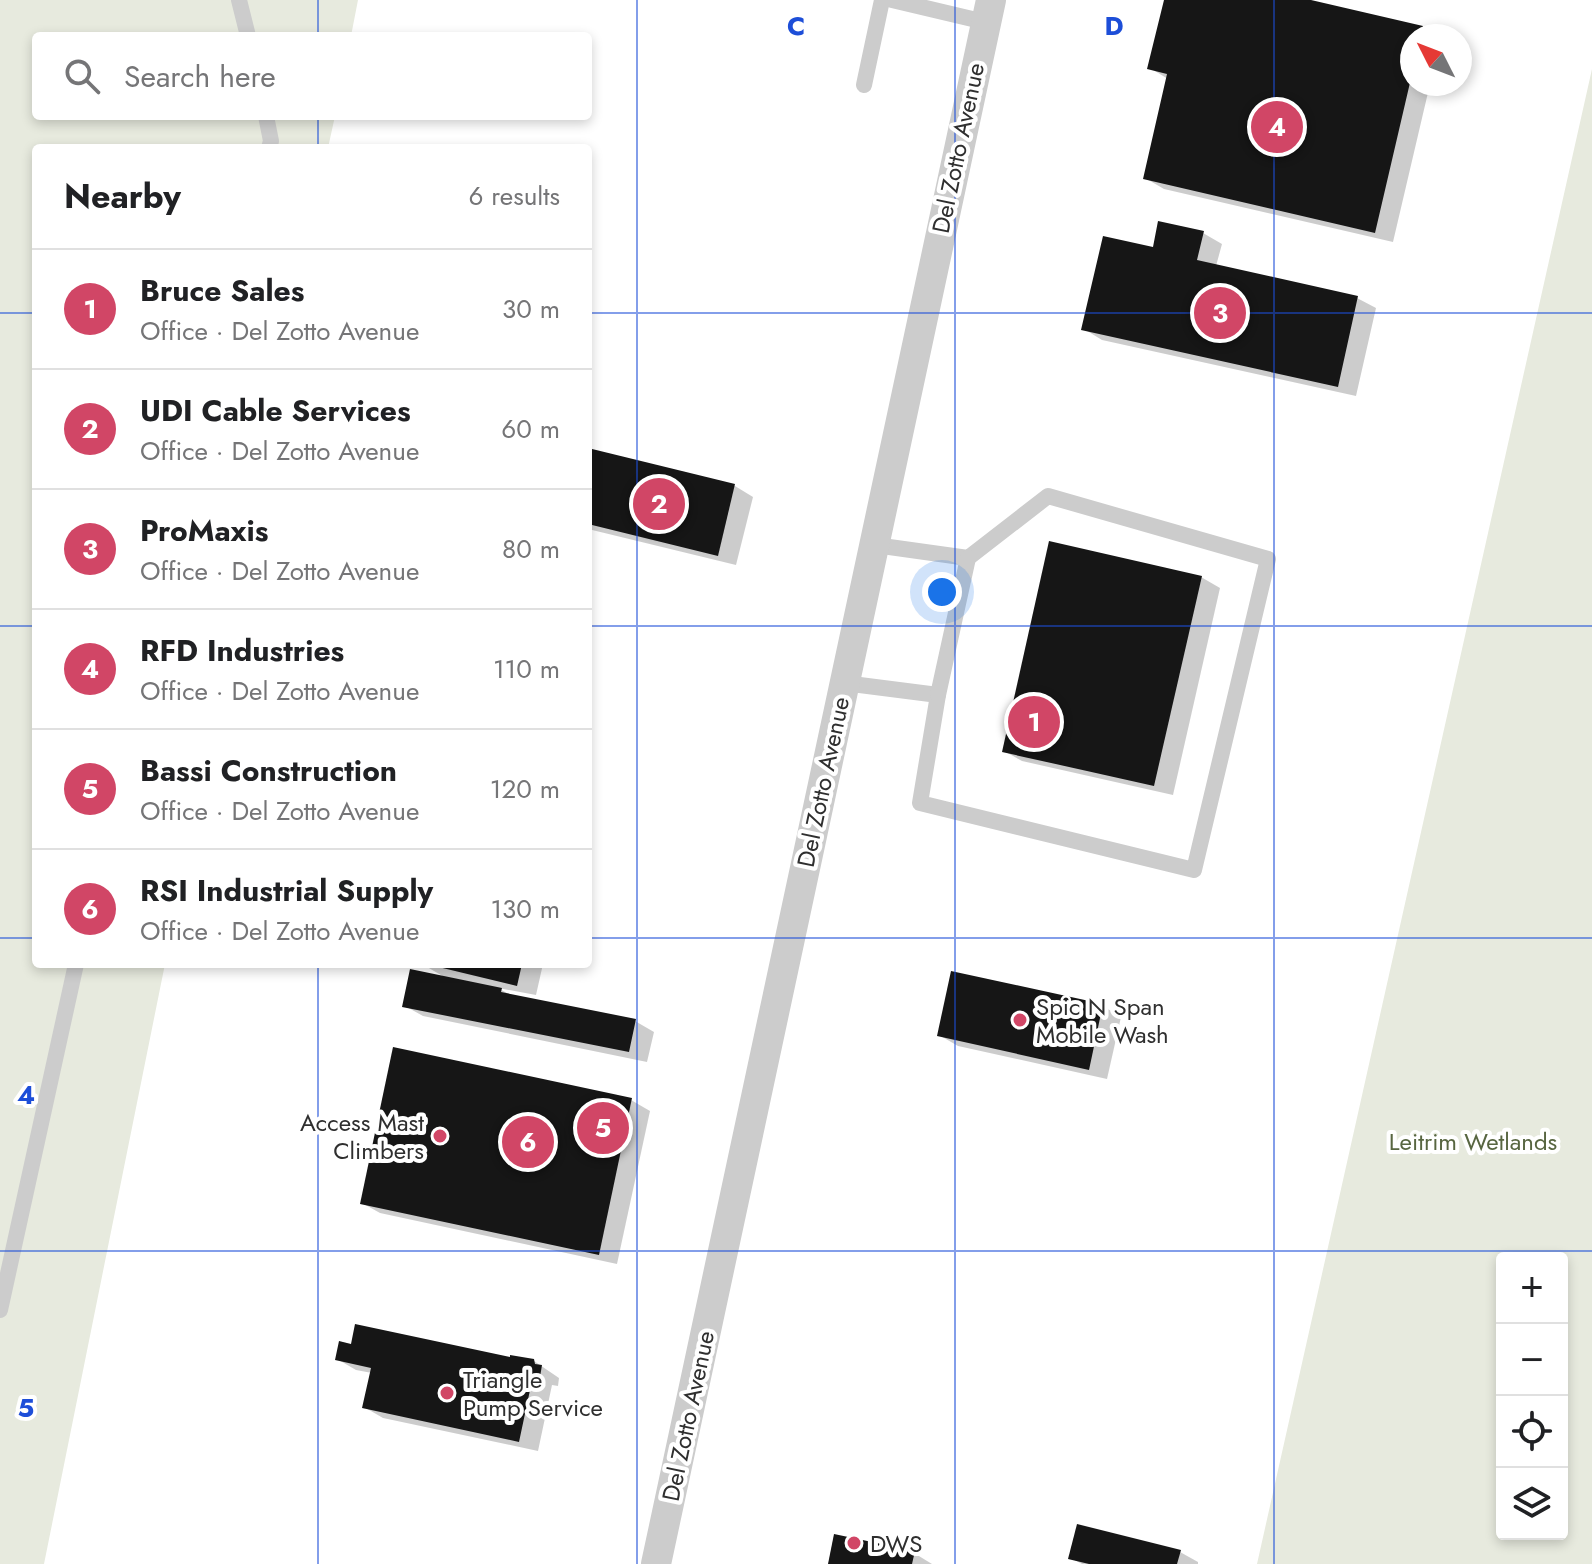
<!DOCTYPE html>
<html lang="en">
<head>
<meta charset="utf-8">
<style>
  :root { --surface:#fff; --page:#f6f6f6; --text:#202124; --muted:#757577; --line:#e0e0e0; --accent:#d14666 }
  body { margin:0; font-family:Jost,sans-serif; background:var(--page); color:var(--text) }
  .controls { position:absolute; right:24px; bottom:24px; display:grid; overflow:hidden; border-radius:8px; box-shadow:0 4px 12px #0003 }
  .controls button { width:72px; height:72px; display:grid; place-items:center; padding:0; border:0; border-bottom:2px solid var(--line); background:var(--surface); color:var(--text); font:40px sans-serif }
  .compass { position:absolute; left:1400px; top:24px; width:72px; height:72px; border-radius:50%; background:var(--surface); box-shadow:0 4px 12px #0003; rotate:312deg }
  .you { position:absolute; left:942px; top:592px; width:28px; height:28px; margin:-20px; border:6px solid #fff; border-radius:50%; background:#1a73e8; box-shadow:0 0 0 12px #1a73e833 }
  .badge { display:grid; place-items:center; width:52px; height:52px; border-radius:50%; background:var(--accent); color:#fff; font-size:26px; font-weight:700 }
  .pin { position:absolute; translate:-50% -50%; border:4px solid #fff; box-shadow:0 2px 8px #0006 }
  .list { margin:0; padding:0; list-style:none }
  h2 { display:flex; justify-content:space-between; align-items:center; height:104px; margin:0; padding:0 32px; font-size:34px }
  h2 small { font-size:26px; font-weight:400; color:var(--muted) }
  .list li { display:grid; grid-template-columns:52px 1fr auto; gap:24px; align-items:center; box-sizing:border-box; height:120px; padding:0 32px; border-top:2px solid var(--line) }
  .list b { display:block; font-size:30px; white-space:nowrap }
  .list p { margin:0; font-size:26px; white-space:nowrap; color:var(--muted) }
  .list em { font-size:26px; font-style:normal; color:var(--muted) }
  .icon { flex:none; width:44px; height:44px; fill:none; stroke:currentColor; stroke-width:2; stroke-linecap:round; stroke-linejoin:round }
  .map { position:relative; flex:none; width:1592px; height:1564px; overflow:hidden }
  .search { position:absolute; background:var(--surface); box-shadow:0 4px 12px #0003; left:32px; top:32px; width:560px; height:88px; display:flex; align-items:center; gap:20px; box-sizing:border-box; padding:0 28px; border-radius:8px; color:var(--muted); font-size:30px }
  .panel { position:absolute; background:var(--surface); box-shadow:0 4px 12px #0003; left:32px; top:144px; width:560px; height:824px; border-radius:8px }
  .map>svg:first-child { display:block }
  .green { fill:#e7eade; fill-rule:evenodd }
  .shadow { fill:#0003 }
  .building { fill:#161616 }
  .lines { fill:none; stroke-linecap:round; stroke-linejoin:round }
  .service { stroke:#ccc; stroke-width:16 }
  .minor { stroke:#ccc; stroke-width:30 }
  .grid { fill:none; stroke:#1d4ed8; stroke-width:2; stroke-opacity:0.55 }
  .poi-dot { fill:#d14666; stroke:#fff; stroke-width:3 }
  .labels { text-anchor:middle; dominant-baseline:central; stroke-width:8; stroke-linejoin:round; paint-order:stroke }
  .street-label { font-size:24px; fill:#2f2f2f; stroke:#fff }
  .poi-label { font-size:24px; fill:#2f2f2f; stroke:#fff; text-anchor:start }
  .park-label { font-size:24px; fill:#586641; stroke:#fff }
  .grid-label { font-size:26px; text-anchor:middle; font-weight:bold; fill:#1d4ed8; stroke:#fff; stroke-width:8; stroke-linejoin:round; paint-order:stroke }
</style>
</head>
<body>
<div class="map">
<svg width="1592" height="1564" viewBox="0 0 1592 1564">
  <rect width="100%" height="100%" fill="#fff"/>
  <!-- green -->
  <g class="green">
    <path d="M 0,0 L 358,0 L 351,36 L 36,36 L 36,116 L 335,116 L 328,148 L 36,148 L 36,964 L 165,964 L 44,1564 L 0,1564 Z"/>
    <path d="M 1592,69 L 1592,1564 L 1257,1564 ZM 1502,1258 L 1562,1258 L 1562,1534 L 1502,1534 Z"/>
  </g>
  <!-- shadow -->
  <g class="shadow">
    <path d="M 1166,0 L 1302,0 L 1422,28 L 1437,36 L 1412,36 L 1412,84 L 1430,84 L 1393,242 L 1164,189 L 1145,178 L 1168,79 L 1150,68 Z"/>
    <path d="M 1203,233 L 1222,244 L 1216,266 L 1357,298 L 1376,308 L 1356,396 L 1102,340 L 1084,329 L 1154,250 Z"/>
    <path d="M 588,450 L 735,486 L 753,497 L 736,565 L 588,529 Z"/>
    <path d="M 1201,577 L 1220,588 L 1173,795 L 1022,761 L 1004,751 Z"/>
    <path d="M 422,964 L 543,964 L 536,995 L 498,988 L 514,997 L 635,1021 L 654,1032 L 647,1062 L 423,1016 L 405,1006 L 446,978 Z"/>
    <path d="M 1103,1006 L 1121,1017 L 1107,1079 L 958,1046 L 939,1035 Z"/>
    <path d="M 631,1100 L 650,1111 L 617,1264 L 380,1213 L 362,1203 Z"/>
    <path d="M 337,1359 L 512,1359 L 534,1361 L 559,1378 L 558,1386 L 552,1385 L 538,1451 L 383,1418 L 364,1407 L 372,1373 L 356,1370 Z"/>
    <path d="M 1180,1552 L 1198,1562 L 1198,1564 L 1082,1564 L 1071,1558 Z"/>
    <path d="M 914,1553 L 932,1564 L 830,1564 Z"/>
  </g>
  <!-- building -->
  <g class="building">
    <path d="M 1164,0 L 1311,0 L 1423,26 L 1421,36 L 1412,36 L 1412,74 L 1375,233 L 1143,179 L 1167,74 L 1147,69 Z"/>
    <path d="M 1158,221 L 1204,231 L 1197,260 L 1358,296 L 1338,387 L 1081,330 L 1103,236 L 1153,247 Z"/>
    <path d="M 588,448 L 735,484 L 718,556 L 588,524 Z"/>
    <path d="M 1049,541 L 1202,576 L 1154,786 L 1002,752 Z"/>
    <path d="M 426,964 L 522,964 L 517,986 Z"/>
    <path d="M 410,969 L 502,988 L 501,992 L 636,1019 L 629,1052 L 402,1007 Z"/>
    <path d="M 951,971 L 1103,1004 L 1089,1070 L 937,1036 Z"/>
    <path d="M 393,1047 L 632,1098 L 599,1255 L 360,1204 Z"/>
    <path d="M 355,1324 L 510,1357 L 510,1355 L 534,1359 L 535,1364 L 542,1365 L 540,1377 L 533,1376 L 519,1442 L 362,1408 L 371,1368 L 335,1360 L 339,1341 L 351,1344 Z"/>
    <path d="M 1077,1524 L 1181,1550 L 1177,1564 L 1089,1564 L 1068,1559 Z"/>
    <path d="M 834,1534 L 915,1551 L 912,1564 L 828,1564 Z"/>
  </g>
  <g class="lines">
    <!-- service -->
    <g class="service">
      <path d="M 239,0 L 248,36"/>
      <path d="M 892,0 L 985,22"/>
      <path d="M 864,85 L 882,0"/>
      <path d="M 266,116 L 271,141 L 269,148"/>
      <path d="M 844,683 L 938,695 L 920,803 L 1194,870 L 1268,559 L 1048,496 L 968,558 L 875,545"/>
      <path d="M 938,695 L 968,558"/>
      <path d="M 0,1310 L 76,964"/>
    </g>
    <!-- minor -->
    <path class="minor" d="M 656,1564 L 991,0"/>
  </g>
  <!-- grid -->
  <path class="grid" d="M 318,0 L 318,36M 637,0 L 637,1564M 955,0 L 955,1564M 1274,0 L 1274,1564M 318,116 L 318,148M 0,313 L 36,313M 588,313 L 1592,313M 0,626 L 36,626M 588,626 L 1592,626M 0,938 L 36,938M 588,938 L 1592,938M 318,964 L 318,1564M 0,1251 L 1592,1251"/>
  <!-- markers -->
  <g class="poi-dot">
    <circle cx="1020" cy="1020" r="8"/>
    <circle cx="440" cy="1136" r="8"/>
    <circle cx="447" cy="1393" r="8"/>
    <circle cx="854" cy="1543" r="8"/>
  </g>
  <g class="labels">
    <!-- street labels -->
    <g class="street-label">
      <text transform="translate(958 148) rotate(-78)">Del Zotto Avenue</text>
      <text transform="translate(823 782) rotate(-78)">Del Zotto Avenue</text>
      <text transform="translate(688 1416) rotate(-78)">Del Zotto Avenue</text>
    </g>
    <!-- poi labels -->
    <g class="poi-label">
      <text x="1036" y="1006">Spic N Span<tspan x="1036" dy="28">Mobile Wash</tspan></text>
      <text x="424" y="1122" text-anchor="end">Access Mast<tspan x="424" dy="28">Climbers</tspan></text>
      <text x="463" y="1379">Triangle<tspan x="463" dy="28">Pump Service</tspan></text>
      <text x="870" y="1543">DWS</text>
    </g>
    <!-- park labels -->
    <g class="park-label">
      <text x="1473" y="1141">Leitrim Wetlands</text>
    </g>
  </g>
  <g class="grid-label">
    <text x="796" y="35">C</text>
    <text x="1114" y="35">D</text>
    <text x="26" y="1104">4</text>
    <text x="26" y="1417">5</text>
  </g>
</svg>
<div class="controls">
<button>+</button>
<button>−</button>
<button><svg class="icon" aria-label="locate" viewBox="0 0 24 24"><circle cx="12" cy="12" r="6"/><path d="M12 2v4M12 18v4M2 12h4M18 12h4"/></svg></button>
<button><svg class="icon" aria-label="layers" viewBox="0 0 24 24"><path d="M12 4l9 5-9 5-9-5zM3 14l9 5 9-5"/></svg></button>
</div>
<svg class="compass" viewBox="-18 -18 36 36"><path d="M0-13l5 13h-10z" fill="#e53935"/><path d="M0 13l5-13h-10z" fill="#757577"/></svg>
<div class="you"></div>
<div class="pin badge" style="left:1034px;top:722px">1</div>
<div class="pin badge" style="left:659px;top:504px">2</div>
<div class="pin badge" style="left:1220px;top:313px">3</div>
<div class="pin badge" style="left:1277px;top:127px">4</div>
<div class="pin badge" style="left:603px;top:1128px">5</div>
<div class="pin badge" style="left:528px;top:1142px">6</div>
<div class="search"><svg class="icon" aria-label="search" viewBox="0 0 24 24"><circle cx="10" cy="10" r="6"/><path d="M15 15l6 6"/></svg>Search here</div>
<section class="panel">
<h2>Nearby<small>6 results</small></h2>
<ul class="list">
<li><span class="badge">1</span><div><b>Bruce Sales</b><p>Office · Del Zotto Avenue</p></div><em>30 m</em></li>
<li><span class="badge">2</span><div><b>UDI Cable Services</b><p>Office · Del Zotto Avenue</p></div><em>60 m</em></li>
<li><span class="badge">3</span><div><b>ProMaxis</b><p>Office · Del Zotto Avenue</p></div><em>80 m</em></li>
<li><span class="badge">4</span><div><b>RFD Industries</b><p>Office · Del Zotto Avenue</p></div><em>110 m</em></li>
<li><span class="badge">5</span><div><b>Bassi Construction</b><p>Office · Del Zotto Avenue</p></div><em>120 m</em></li>
<li><span class="badge">6</span><div><b>RSI Industrial Supply</b><p>Office · Del Zotto Avenue</p></div><em>130 m</em></li>
</ul>
</section>
</div>
</body>
</html>
